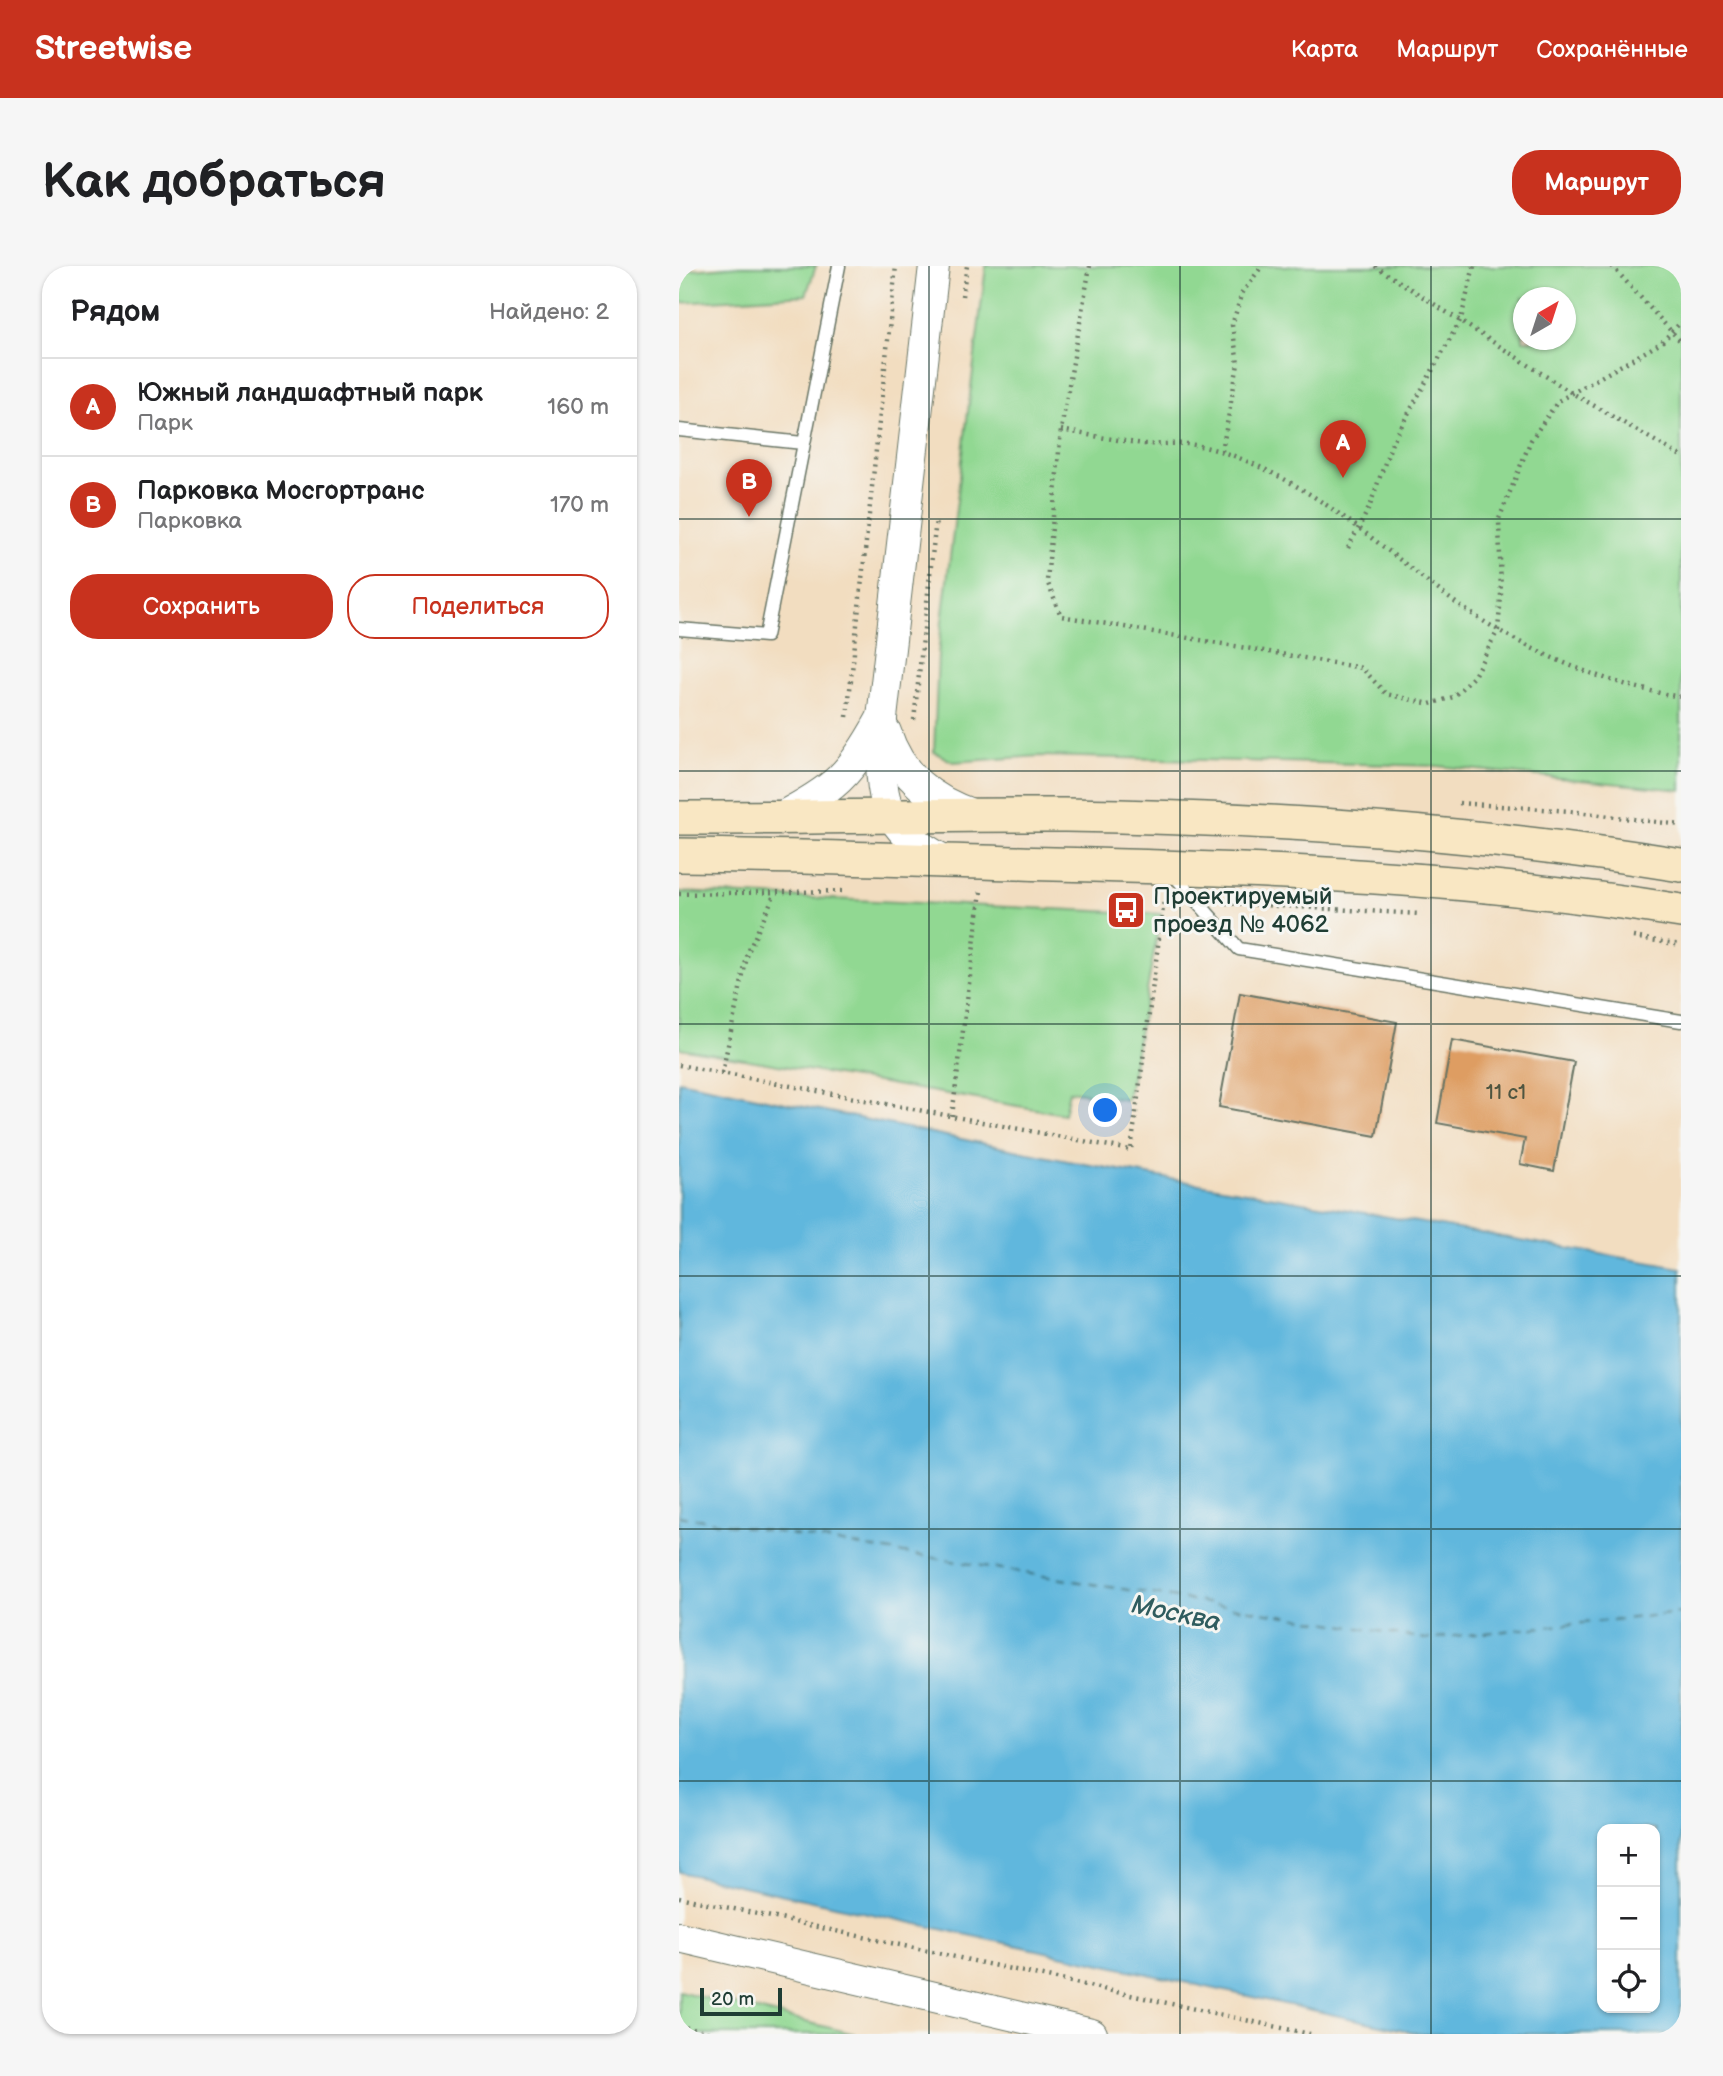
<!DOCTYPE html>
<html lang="ru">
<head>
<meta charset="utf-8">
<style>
  :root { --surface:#fff; --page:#f6f6f6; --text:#202124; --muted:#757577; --line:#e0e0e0; --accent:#c8321e }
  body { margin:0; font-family:"Balsamiq Sans",sans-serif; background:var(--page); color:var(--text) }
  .controls { position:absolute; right:21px; bottom:21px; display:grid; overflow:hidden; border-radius:14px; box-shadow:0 2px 5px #0004 }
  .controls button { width:63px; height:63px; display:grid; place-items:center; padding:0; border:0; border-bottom:2px solid var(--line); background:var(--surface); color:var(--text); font:35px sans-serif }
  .compass { position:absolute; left:834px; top:21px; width:63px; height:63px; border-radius:50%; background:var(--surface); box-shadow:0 2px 5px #0004; rotate:39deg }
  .scale { position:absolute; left:21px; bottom:18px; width:82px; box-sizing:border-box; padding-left:7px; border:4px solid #1f3d34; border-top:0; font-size:19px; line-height:24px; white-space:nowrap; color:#1f3d34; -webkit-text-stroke:5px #f6f6f2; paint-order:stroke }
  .you { position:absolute; left:427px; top:845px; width:24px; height:24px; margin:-18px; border:5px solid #fff; border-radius:50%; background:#1a73e8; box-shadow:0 0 0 10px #1a73e833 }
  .badge { display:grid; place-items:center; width:46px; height:46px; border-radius:50%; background:var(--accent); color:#fff; font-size:23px; font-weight:700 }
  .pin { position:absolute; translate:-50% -58px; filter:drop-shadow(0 2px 4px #0008) }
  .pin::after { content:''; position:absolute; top:37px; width:24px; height:21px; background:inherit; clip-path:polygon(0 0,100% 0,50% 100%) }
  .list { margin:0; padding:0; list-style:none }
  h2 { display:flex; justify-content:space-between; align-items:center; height:91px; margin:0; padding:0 28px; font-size:30px }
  h2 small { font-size:23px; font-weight:400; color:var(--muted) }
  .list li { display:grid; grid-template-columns:46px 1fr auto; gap:21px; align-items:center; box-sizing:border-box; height:98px; padding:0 28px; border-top:2px solid var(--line) }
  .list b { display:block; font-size:26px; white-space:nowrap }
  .list p { margin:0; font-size:23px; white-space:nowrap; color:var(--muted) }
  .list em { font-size:23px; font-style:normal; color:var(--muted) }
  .actions { display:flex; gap:14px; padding:21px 28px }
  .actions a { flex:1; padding:16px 0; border:2px solid var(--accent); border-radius:28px; text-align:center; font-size:24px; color:var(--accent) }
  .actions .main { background:var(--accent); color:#fff }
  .icon { flex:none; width:38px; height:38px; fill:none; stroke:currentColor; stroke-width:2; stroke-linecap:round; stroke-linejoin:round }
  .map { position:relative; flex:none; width:1002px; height:1768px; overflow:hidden; border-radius:28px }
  header { display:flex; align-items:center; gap:42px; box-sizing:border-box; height:98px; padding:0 35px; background:var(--accent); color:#fff }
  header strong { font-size:33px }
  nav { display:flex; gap:38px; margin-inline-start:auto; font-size:24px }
  .intro { display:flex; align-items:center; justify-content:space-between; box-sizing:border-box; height:168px; padding:0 42px }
  h1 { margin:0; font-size:49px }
  .button { padding:18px 32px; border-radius:28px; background:var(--accent); color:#fff; font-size:24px; font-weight:700 }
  main { display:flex; gap:42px; padding:0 42px }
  aside { flex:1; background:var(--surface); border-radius:28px; box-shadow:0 2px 5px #0004 }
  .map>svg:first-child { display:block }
  .green { fill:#91d892; stroke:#588a63; stroke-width:2; fill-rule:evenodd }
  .water { fill:#60b7dd; stroke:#407a88; stroke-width:2; fill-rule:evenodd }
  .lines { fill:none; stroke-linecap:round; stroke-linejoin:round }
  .ferry { stroke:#2f5c5e; stroke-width:2; stroke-dasharray:9 7; stroke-linecap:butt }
  .building { fill:#de9d62 }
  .service-casing { stroke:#697565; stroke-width:15 }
  .tertiary-casing { stroke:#697565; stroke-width:32 }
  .secondary-casing { stroke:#697565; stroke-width:36 }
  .path { stroke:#697565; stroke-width:4.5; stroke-dasharray:2 5; stroke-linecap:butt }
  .service { stroke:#fff; stroke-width:12 }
  .tertiary { stroke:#fff; stroke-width:30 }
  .secondary { stroke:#f9e7c3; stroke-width:33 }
  .grid { fill:none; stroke:#1f3d34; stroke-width:2; stroke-opacity:0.55 }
  .labels { text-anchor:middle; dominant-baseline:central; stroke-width:6; stroke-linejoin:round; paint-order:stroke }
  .number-label { font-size:21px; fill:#4f5540 }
  .poi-label { font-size:24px; fill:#1f3d34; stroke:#f6f6f2; text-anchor:start }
  .water-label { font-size:26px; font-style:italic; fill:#2f5c5e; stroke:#f6f6f2 }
</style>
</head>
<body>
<header>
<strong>Streetwise</strong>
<nav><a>Карта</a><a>Маршрут</a><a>Сохранённые</a></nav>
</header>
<div class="intro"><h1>Как добраться</h1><a class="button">Маршрут</a></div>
<main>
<aside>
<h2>Рядом<small>Найдено: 2</small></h2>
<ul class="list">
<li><span class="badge">A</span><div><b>Южный ландшафтный парк</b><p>Парк</p></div><em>160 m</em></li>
<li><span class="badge">B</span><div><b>Парковка Мосгортранс</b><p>Парковка</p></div><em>170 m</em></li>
</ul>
<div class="actions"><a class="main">Сохранить</a><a>Поделиться</a></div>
</aside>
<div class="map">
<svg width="1002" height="1768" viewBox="0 0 1002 1768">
  <rect width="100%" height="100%" fill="#f6f6f2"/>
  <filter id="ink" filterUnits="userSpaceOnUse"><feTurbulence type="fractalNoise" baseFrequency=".0143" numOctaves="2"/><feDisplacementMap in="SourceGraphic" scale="14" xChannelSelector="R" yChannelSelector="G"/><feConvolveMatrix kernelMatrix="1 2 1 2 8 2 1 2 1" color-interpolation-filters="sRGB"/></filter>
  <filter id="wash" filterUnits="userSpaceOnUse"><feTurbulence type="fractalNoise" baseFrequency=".00686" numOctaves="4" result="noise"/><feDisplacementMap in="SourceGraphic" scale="28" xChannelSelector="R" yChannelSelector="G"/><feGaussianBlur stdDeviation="1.57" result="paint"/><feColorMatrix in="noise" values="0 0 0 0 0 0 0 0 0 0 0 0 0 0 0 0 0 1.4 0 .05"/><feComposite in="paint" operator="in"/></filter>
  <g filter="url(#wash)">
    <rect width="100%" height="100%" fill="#f2ddc0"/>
    <!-- green -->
    <g class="green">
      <path d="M 61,0 L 137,0 L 127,29 L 0,37 L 0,5 Z"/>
      <path d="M 307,0 L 1002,0 L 1002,524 L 758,500 L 361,490 L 274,496 L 255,486 L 259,388 ZM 844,32 L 886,32 L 886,74 L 844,74 Z"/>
      <path d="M 0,626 L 482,648 L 448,834 L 390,825 L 385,848 L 0,782 Z"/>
      <path d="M 0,1725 L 176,1768 L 0,1768 Z"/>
    </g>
    <!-- water -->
    <path class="water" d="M 0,815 L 389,895 L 1002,1002 L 1002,1768 L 743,1768 L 0,1606 ZM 923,1563 L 976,1563 L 976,1742 L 923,1742 Z"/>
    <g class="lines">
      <!-- ferry -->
      <path class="ferry" d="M 0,1250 L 747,1373 L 1002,1347"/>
    </g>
    <g id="blocks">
      <!-- building -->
      <g class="building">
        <path d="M 561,727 L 718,756 L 697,870 L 540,841 Z"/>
        <path d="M 773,774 L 895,796 L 875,905 L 841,898 L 846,873 L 758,857 Z"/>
      </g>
    </g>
  </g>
  <g filter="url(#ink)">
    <use href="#blocks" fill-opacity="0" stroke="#697565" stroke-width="2"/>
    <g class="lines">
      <!-- service casing -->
      <g class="service-casing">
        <g id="service">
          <path d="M 0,164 L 124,177"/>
          <path d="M 0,363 L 87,370 L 160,0"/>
          <path d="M 494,608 L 560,683 L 1002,755"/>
        </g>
      </g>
      <!-- tertiary casing -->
      <g class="tertiary-casing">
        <g id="tertiary">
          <path d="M 255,0 L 203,452 C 202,524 194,558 267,595"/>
          <path d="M 207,466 C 221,510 252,534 295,549"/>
          <path d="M 100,552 C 155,523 171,510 201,455"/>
          <path d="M 0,1671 L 413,1768"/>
        </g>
      </g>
      <!-- secondary casing -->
      <g class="secondary-casing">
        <g id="secondary">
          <path d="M 0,552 C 129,552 257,548 386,549 C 591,552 799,566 1002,599"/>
          <path d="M 0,589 C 125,590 250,595 375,598 C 584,603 795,611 1002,645"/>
        </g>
      </g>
      <!-- path -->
      <g class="path">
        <path d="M 411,0 L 382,164 L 368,315 L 382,350 L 683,402 L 707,428 L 751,438 L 774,431 L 795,410 L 819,364 L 822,330 L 820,253 L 852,174 L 879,135 L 982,77 L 1002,56"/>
        <path d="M 696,0 L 893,127 L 1002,190"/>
        <path d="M 933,0 L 1002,76"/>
        <path d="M 283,30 L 288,0"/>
        <path d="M 382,164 C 409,169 437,174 465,178 C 479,179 494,177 508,178 C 534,181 560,191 583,202 C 652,234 710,287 770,332 C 839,382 919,417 1002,431"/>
        <path d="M 543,185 L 559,98 L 553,59 L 563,27 L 583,0"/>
        <path d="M 669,282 L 690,242 L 713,177 L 782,53 L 795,0"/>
        <path d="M 168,451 L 217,0"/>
        <path d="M 235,454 L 257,254"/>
        <path d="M 780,537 L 890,545 L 1002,559"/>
        <path d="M 0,628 L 164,625"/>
        <path d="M 547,637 L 741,648"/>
        <path d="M 954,671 L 1002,679"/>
        <path d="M 0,799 L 452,884 L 485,634 L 489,634"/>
        <path d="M 43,807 L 69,686 L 96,627"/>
        <path d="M 273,850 L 302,625"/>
        <path d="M 0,1631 L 631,1768"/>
        <path d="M 0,1760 L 35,1768"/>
      </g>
      <!-- service -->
      <use href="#service" class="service"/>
      <!-- tertiary -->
      <use href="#tertiary" class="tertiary"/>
      <!-- secondary -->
      <use href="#secondary" class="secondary"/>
    </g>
  </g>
  <!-- grid -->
  <path class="grid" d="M 250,0 L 250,1768M 501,0 L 501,1768M 752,0 L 752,1768M 0,253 L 1002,253M 0,505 L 1002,505M 0,758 L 1002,758M 0,1010 L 1002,1010M 0,1263 L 1002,1263M 0,1515 L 1002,1515"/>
  <!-- icons -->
  <defs>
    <g id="bus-square" transform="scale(2.0125)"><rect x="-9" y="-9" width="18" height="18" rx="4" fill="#c8321e" stroke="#f6f6f2"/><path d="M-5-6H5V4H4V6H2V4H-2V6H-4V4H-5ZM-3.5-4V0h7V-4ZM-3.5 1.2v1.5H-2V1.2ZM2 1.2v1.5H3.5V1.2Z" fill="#fff"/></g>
  </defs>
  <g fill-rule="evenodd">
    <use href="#bus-square" x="447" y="644"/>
  </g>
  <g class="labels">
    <!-- number labels -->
    <g class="number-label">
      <text x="827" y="826">11 с1</text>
    </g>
    <!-- poi labels -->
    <g class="poi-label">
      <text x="474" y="630">Проектируемый<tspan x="474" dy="28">проезд № 4062</tspan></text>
    </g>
    <!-- water labels -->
    <g class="water-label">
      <text transform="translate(497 1348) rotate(12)">Москва</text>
    </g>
  </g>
</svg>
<div class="controls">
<button>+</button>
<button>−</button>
<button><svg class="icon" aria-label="locate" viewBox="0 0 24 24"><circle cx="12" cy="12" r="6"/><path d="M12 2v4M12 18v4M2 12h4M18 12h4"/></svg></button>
</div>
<svg class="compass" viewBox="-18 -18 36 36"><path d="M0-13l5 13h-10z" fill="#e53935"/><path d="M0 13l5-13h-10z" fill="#757577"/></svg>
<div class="scale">20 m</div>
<div class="you"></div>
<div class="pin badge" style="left:664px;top:212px">A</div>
<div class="pin badge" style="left:70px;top:251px">B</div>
</div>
</main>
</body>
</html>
